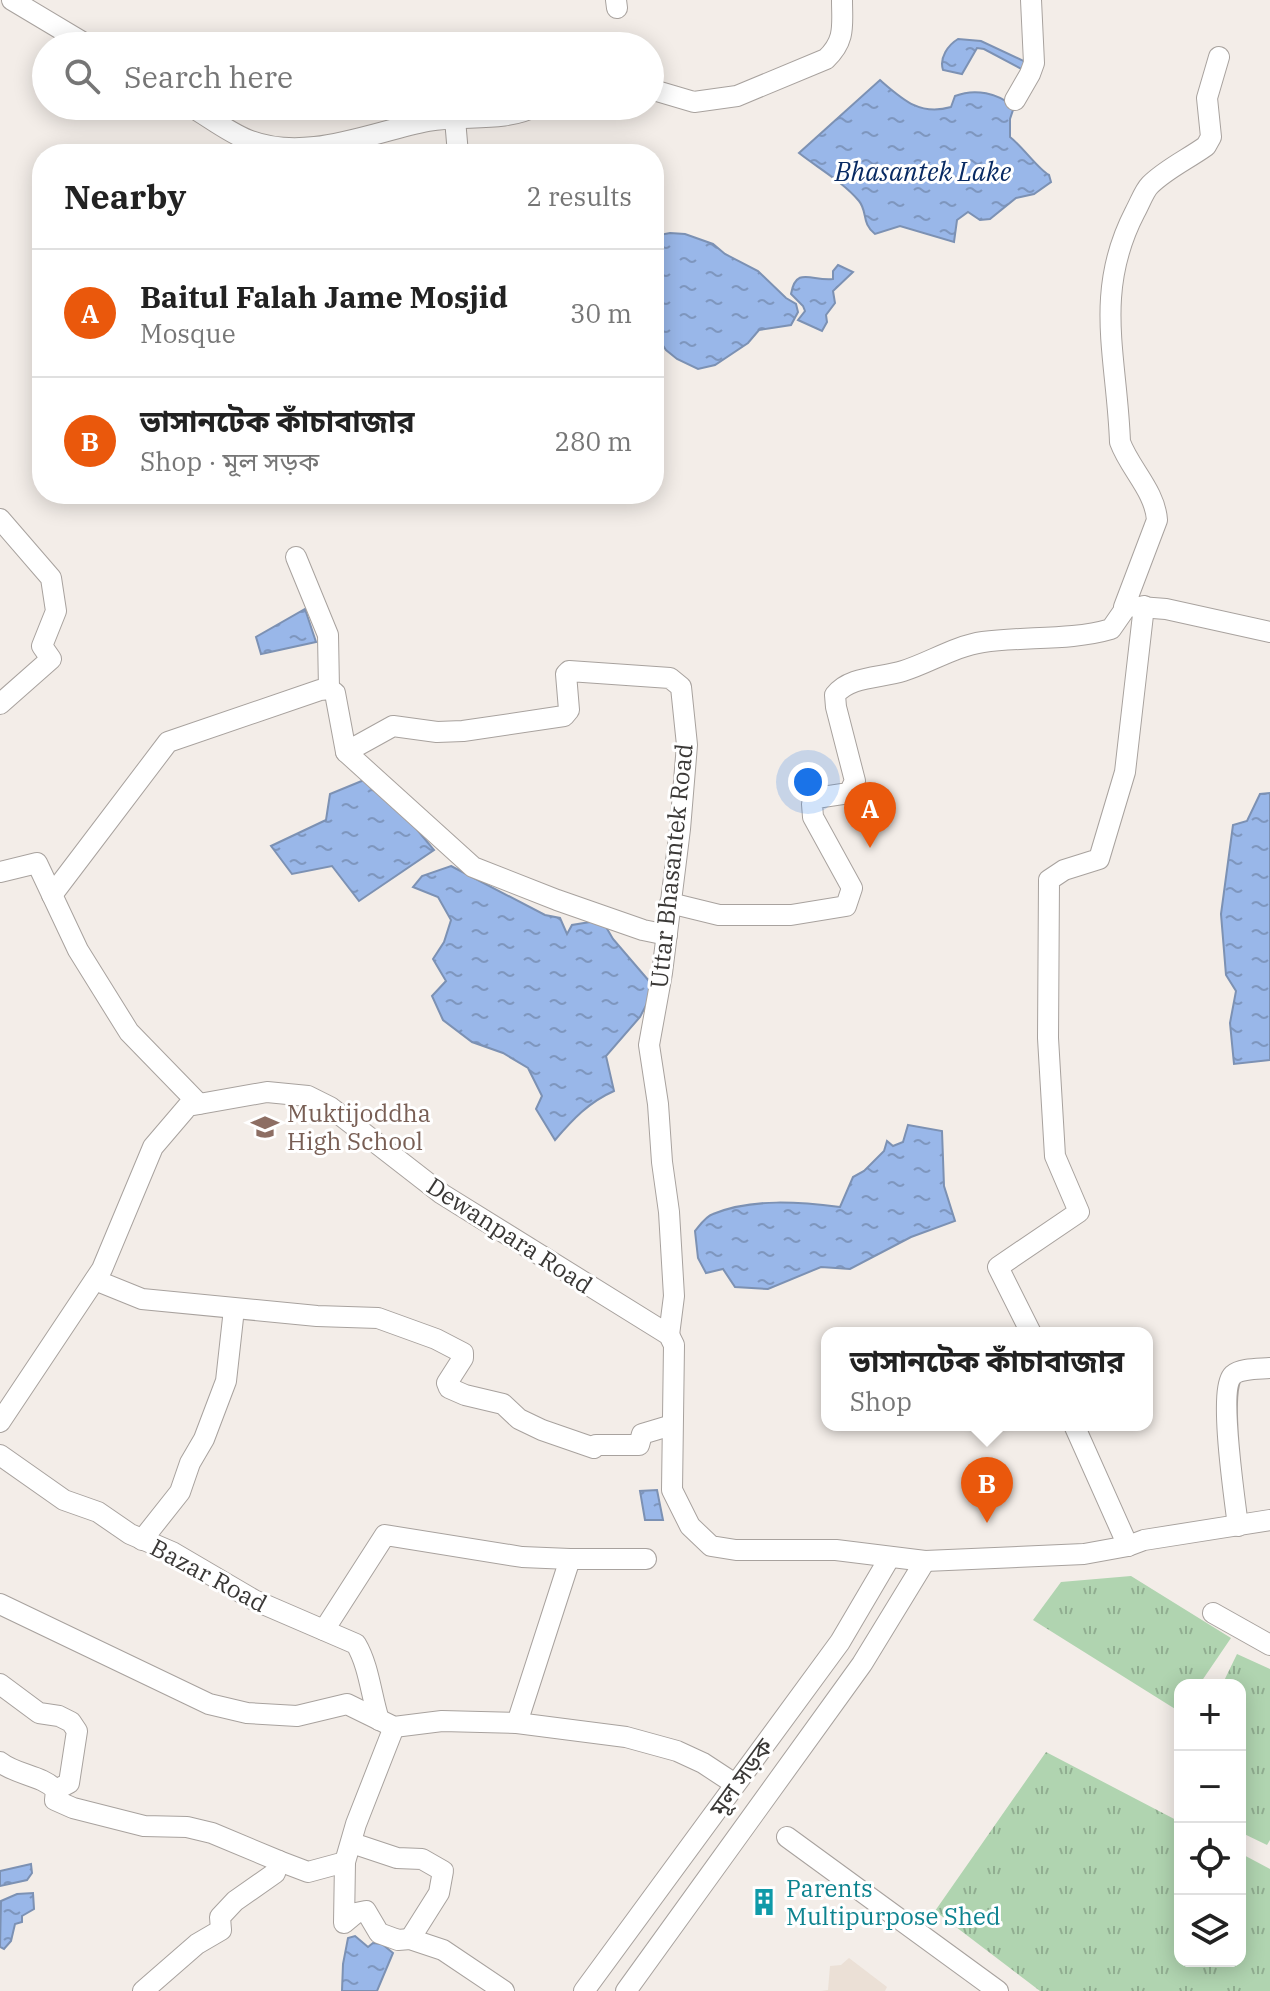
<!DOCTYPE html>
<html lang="en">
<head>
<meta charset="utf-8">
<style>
  :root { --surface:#fff; --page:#f6f6f6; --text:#222; --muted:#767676; --line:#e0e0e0; --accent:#ea580c }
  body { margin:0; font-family:"IBM Plex Serif","Noto Sans Bengali",serif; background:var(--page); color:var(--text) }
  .controls { position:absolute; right:24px; bottom:24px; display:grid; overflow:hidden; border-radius:16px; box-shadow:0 4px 20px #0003 }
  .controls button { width:72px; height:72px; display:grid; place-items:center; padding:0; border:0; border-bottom:2px solid var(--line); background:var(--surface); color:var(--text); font:40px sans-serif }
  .you { position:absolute; left:808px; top:782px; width:28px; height:28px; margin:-20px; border:6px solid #fff; border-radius:50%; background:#1a73e8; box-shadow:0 0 0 12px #1a73e833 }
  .badge { display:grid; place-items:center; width:52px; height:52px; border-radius:50%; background:var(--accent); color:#fff; font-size:26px; font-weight:700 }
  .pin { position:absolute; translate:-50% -66px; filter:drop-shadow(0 2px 4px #0008) }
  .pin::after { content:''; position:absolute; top:42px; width:28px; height:24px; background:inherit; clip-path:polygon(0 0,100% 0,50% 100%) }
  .popup { position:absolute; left:821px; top:1327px; width:332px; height:104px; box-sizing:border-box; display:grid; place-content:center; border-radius:16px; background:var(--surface); filter:drop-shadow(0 2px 6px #0005); font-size:26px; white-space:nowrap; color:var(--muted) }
  .popup b { font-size:30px; color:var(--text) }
  .popup::after { content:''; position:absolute; left:50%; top:100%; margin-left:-16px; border:16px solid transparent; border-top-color:var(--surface) }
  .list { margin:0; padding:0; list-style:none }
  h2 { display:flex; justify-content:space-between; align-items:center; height:104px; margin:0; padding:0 32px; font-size:34px }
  h2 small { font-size:26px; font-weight:400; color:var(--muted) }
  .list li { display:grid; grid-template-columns:52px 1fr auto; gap:24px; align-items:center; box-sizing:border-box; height:128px; padding:0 32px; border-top:2px solid var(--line) }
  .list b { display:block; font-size:30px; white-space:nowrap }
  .list p { margin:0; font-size:26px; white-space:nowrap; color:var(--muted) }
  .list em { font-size:26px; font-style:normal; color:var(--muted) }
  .icon { flex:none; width:44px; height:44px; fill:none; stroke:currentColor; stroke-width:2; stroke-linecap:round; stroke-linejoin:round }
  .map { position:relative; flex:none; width:1270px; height:1991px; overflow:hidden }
  .search { position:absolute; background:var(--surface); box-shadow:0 4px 20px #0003; left:32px; top:32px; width:632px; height:88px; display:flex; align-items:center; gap:20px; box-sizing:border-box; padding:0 28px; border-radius:44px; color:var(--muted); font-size:30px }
  .panel { position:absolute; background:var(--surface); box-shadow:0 4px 20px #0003; left:32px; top:144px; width:632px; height:360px; border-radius:32px }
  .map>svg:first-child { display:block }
  .built { fill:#ebe0d6 }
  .park { fill:url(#park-tufts) }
  .water { fill:url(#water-ripples); stroke:#7c91b3; stroke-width:2 }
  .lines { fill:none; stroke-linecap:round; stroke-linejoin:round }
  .minor-casing { stroke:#a8a29e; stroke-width:22 }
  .minor { stroke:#fff; stroke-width:20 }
  .labels { text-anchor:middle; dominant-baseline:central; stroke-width:6; stroke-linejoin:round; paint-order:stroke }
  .street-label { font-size:24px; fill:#3a3836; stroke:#fff }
  .education-label { font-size:24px; fill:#785e54; stroke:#fff; text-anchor:start }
  .culture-label { font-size:24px; fill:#0d838f; stroke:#fff; text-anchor:start }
  .water-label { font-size:26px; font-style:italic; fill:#082a63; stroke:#fff }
</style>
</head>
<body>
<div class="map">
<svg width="1270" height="1991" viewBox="0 0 1270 1991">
  <defs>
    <pattern id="park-tufts" width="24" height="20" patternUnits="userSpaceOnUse" patternTransform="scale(2)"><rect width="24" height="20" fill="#b0d4b0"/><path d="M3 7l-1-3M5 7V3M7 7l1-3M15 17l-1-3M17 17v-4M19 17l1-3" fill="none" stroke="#90ad90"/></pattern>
    <pattern id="water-ripples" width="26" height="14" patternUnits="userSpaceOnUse" patternTransform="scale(2)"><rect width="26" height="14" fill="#99b7e9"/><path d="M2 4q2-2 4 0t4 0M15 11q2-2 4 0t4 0" fill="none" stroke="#7e96be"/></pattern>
  </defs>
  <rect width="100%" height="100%" fill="#f3ede8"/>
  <!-- built -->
  <path class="built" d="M 849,1958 L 887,1987 L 885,1991 L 821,1991 L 828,1990 L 830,1966 L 841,1965 Z"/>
  <!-- park -->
  <g class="park">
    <path d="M 1131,1576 L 1231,1638 L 1199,1685 L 1180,1685 L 1180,1712 L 1033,1620 L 1061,1582 Z"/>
    <path d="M 1237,1654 L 1270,1669 L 1270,1840 L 1267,1845 L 1240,1832 L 1240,1685 L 1222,1685 Z"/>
    <path d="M 1046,1752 L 1180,1822 L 1180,1961 L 1240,1961 L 1240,1853 L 1270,1869 L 1270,1991 L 1040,1991 L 935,1911 Z"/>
  </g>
  <!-- water -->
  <g class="water">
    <path d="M 958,39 L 981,41 L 1028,63 L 1027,72 L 984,49 L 977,48 L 962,74 L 943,70 C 939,58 948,45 958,39 Z"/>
    <path d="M 880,80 C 903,100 920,116 951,107 L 955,96 C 975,88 998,93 1014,107 L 1010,119 L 1010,137 C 1023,147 1038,169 1049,175 L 1051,182 L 1034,194 L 1016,198 L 990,219 L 980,220 L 968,212 L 957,220 L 954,242 L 900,226 L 875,234 C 861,223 868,212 859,201 C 843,182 818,168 799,153 Z"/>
    <path d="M 670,233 L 685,234 L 713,244 L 725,254 L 758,271 L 786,298 L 796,304 L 798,312 L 791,325 L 759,330 L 748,343 L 715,365 L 698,369 L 677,359 L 666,350 L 654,332 L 654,236 Z"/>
    <path d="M 838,265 L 853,272 L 833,291 L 835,303 L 826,315 L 827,322 L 822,331 L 798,320 L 805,311 L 803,306 L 791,294 C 796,265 813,282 833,279 L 833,271 Z"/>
    <path d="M 305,609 L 316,642 L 261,654 L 256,637 Z"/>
    <path d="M 369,778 L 394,802 L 434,850 L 359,901 L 332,866 L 292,874 L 271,846 L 326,820 L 330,794 Z"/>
    <path d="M 1270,793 L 1270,1060 L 1234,1064 L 1230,1023 L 1236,991 L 1226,975 L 1221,914 L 1233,825 L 1247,821 L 1260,794 Z"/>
    <path d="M 451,866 L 545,915 L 560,918 L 567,934 L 572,925 L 602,920 L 613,939 L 655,988 L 640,1017 L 606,1056 L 614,1091 C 589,1102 573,1119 555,1140 L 536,1109 L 542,1096 L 528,1068 L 503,1053 L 472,1042 L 443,1020 L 432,996 L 446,981 L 433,959 L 444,942 L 451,920 L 438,897 L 413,887 L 422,876 Z"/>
    <path d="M 908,1125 L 942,1131 L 944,1186 L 955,1221 L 911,1237 L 850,1269 L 821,1267 L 768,1289 L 735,1287 L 723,1269 L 706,1273 L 698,1258 L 695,1231 C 700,1225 706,1216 713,1214 C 752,1198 800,1202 840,1207 L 853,1177 L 864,1171 L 884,1151 L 887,1141 L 893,1146 L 903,1142 Z"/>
    <path d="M 657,1490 L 663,1520 L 645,1520 L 640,1491 Z"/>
    <path d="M 31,1864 L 32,1873 L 27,1880 L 0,1886 L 0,1871 Z"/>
    <path d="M 33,1893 L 34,1909 L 22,1916 L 22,1922 L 15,1924 L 11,1941 L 4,1949 L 0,1947 L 1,1901 L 17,1894 Z"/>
    <path d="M 355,1936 L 368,1947 L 373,1943 L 382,1944 L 393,1953 L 377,1991 L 342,1991 L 343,1964 L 348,1938 Z"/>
  </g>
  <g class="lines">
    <!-- minor casing -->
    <g class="minor-casing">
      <g id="minor">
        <path d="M 12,0 L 89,46"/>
        <path d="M 616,0 L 617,8"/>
        <path d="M 650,89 L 694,102 L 737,96 L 826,59 C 846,40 842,25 842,0"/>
        <path d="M 1015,100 L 1030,74 L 1034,63 L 1031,0"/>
        <path d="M 190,106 C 209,117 228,132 248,140 C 306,163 371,132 428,121 C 464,114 503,123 536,106"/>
        <path d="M 455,119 L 458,154"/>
        <path d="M 0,519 L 51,578 L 56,611 L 42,646 L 51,659 L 0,704"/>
        <path d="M 296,557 L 328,635 L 329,689"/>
        <path d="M 1124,607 L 1157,520 C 1155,491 1130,469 1120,442 C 1117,357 1093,293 1135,212 C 1140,203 1144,191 1150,185 C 1166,169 1188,159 1206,146 L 1211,137 L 1207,98 L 1219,57"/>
        <path d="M 346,752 L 473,867 L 557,900 L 643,930 L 667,935"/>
        <path d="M 0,872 L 37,863 L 78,950 L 129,1032 L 199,1104"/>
        <path d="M 52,895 L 168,742 L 320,690 L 329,689 L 335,693 L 346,752 L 393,726 L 437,732 L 463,731 L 564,716 L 569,710 L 566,674 L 569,671 L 670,678 L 681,687 L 687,745 L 680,829 L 662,973 L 649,1045 L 658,1104 L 662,1162 L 669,1212 L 674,1296 L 669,1335"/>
        <path d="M 670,903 L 719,915 L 791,915 L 846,906 L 852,888 L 813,817 L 812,804 L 816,798 L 849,793 L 855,781 L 836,707 L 835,695 C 849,676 881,678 903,671 C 929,663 955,646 983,642 C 1026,636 1070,641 1111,629 L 1127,606 L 1166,609 L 1270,632"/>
        <path d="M 95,1280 L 142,1299 L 317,1316 L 378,1318 L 436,1339 L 463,1353 L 463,1358 L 447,1383 L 449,1388 L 465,1395 L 503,1404 L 519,1419 L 542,1430 L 594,1448 L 596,1445 L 639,1445 L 642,1434 L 672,1425"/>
        <path d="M 1031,1333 L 998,1267 L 1079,1212 L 1055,1156 L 1048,1038 L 1049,880 L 1064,870 L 1099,859 L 1125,772 L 1144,606"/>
        <path d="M 0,1422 L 102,1269 L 153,1147 L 188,1106 L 267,1092 L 308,1096 L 330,1107 L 442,1194 L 669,1335 L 674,1345 L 672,1490 L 690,1526 L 711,1546 L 736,1550 L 836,1550 L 925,1561 L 1084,1554 L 1128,1546 L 1144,1540 L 1270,1520"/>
        <path d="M 1074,1425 L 1128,1546"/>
        <path d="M 0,1455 L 64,1500 L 98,1512 L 130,1534 L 172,1552 L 254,1600 L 356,1644 C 369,1666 371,1695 379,1720"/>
        <path d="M 1238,1526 C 1235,1501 1218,1389 1233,1375 C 1241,1368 1259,1369 1270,1368"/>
        <path d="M 142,1540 L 180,1492 L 190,1463 L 204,1439 L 226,1381 L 234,1309"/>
        <path d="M 0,1604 L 209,1704 L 247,1713 L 297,1716 L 347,1704 L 394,1727 L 442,1721 L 517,1723 L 626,1737 L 677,1751 L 703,1763 L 735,1784"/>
        <path d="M 1213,1613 L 1270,1645"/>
        <path d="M 324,1630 L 385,1535 L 522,1557 L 570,1559"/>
        <path d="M 0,1684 L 39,1713 L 59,1716 L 71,1722 L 77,1731 L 69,1783 L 56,1790"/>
        <path d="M 517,1723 L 570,1559 L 646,1559"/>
        <path d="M 394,1727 L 356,1824 L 345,1862 L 344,1923 L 356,1913 L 366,1911 L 379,1933 L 398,1940 L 410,1939 L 443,1950 L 504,1991"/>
        <path d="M 0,1762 C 16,1775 42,1775 56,1790 L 55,1800 L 73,1808 L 144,1826 L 187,1827 L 212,1833 L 279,1861 L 275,1873 L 235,1901 L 220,1917 L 221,1930 L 197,1944 L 143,1991"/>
        <path d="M 787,1837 L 998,1991"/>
        <path d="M 352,1843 L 397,1858 L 422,1859 L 443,1871 L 439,1893 L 410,1939"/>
        <path d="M 279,1861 L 308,1872 L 345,1862"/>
        <path d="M 584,1991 L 840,1642 L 890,1557"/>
        <path d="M 626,1991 L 862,1664 L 925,1561"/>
      </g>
    </g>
    <!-- minor -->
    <use href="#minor" class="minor"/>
  </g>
  <!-- icons -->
  <defs>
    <g id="school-bare" transform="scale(2.16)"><path d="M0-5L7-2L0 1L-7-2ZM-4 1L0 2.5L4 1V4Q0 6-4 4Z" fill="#8d6e63" stroke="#fff" stroke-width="2.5" paint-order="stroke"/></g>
    <g id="building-bare" transform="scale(2.16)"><path d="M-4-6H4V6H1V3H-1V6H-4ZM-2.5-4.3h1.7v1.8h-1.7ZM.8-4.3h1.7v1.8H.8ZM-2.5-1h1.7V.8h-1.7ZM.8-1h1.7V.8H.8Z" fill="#0f9aa8" stroke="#fff" stroke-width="2.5" paint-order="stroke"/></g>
  </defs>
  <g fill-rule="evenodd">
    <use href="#school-bare" x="265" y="1127"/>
    <use href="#building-bare" x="764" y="1902"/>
  </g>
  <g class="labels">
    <!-- street labels -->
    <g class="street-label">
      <text transform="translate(671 866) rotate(-84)">Uttar Bhasantek Road</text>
      <text transform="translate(510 1235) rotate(33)">Dewanpara Road</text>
      <text transform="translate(209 1575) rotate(28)">Bazar Road</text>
      <text transform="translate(741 1777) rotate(-54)">মূল সড়ক</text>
    </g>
    <!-- education labels -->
    <g class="education-label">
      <text x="287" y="1113">Muktijoddha<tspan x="287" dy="28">High School</tspan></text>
    </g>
    <!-- culture labels -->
    <g class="culture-label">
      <text x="786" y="1888">Parents<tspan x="786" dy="28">Multipurpose Shed</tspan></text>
    </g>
    <!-- water labels -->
    <g class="water-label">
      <text x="923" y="171">Bhasantek Lake</text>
    </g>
  </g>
</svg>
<div class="controls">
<button>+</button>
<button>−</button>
<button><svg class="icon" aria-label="locate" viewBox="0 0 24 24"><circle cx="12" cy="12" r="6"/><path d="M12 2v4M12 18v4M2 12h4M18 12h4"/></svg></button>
<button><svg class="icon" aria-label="layers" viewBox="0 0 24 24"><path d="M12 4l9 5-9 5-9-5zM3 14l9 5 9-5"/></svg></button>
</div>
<div class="you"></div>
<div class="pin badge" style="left:870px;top:848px">A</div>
<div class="pin badge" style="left:987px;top:1523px">B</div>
<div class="popup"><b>ভাসানটেক কাঁচাবাজার</b>Shop</div>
<div class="search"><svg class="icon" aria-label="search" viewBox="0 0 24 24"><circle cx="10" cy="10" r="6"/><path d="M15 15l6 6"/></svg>Search here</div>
<section class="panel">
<h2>Nearby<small>2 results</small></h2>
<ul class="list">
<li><span class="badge">A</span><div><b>Baitul Falah Jame Mosjid</b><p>Mosque</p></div><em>30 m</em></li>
<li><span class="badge">B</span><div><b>ভাসানটেক কাঁচাবাজার</b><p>Shop · মূল সড়ক</p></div><em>280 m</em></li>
</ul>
</section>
</div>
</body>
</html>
